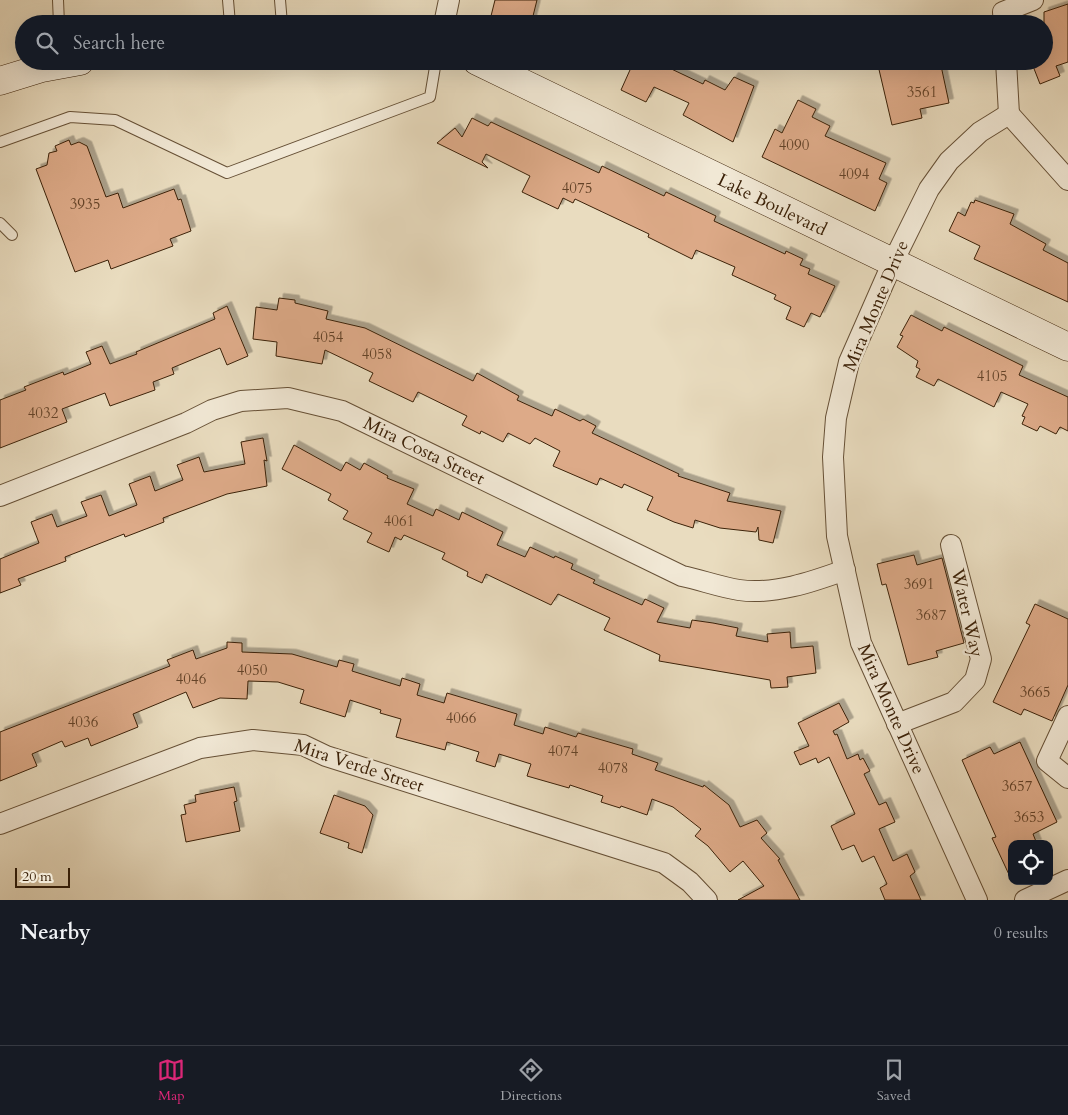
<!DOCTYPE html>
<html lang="en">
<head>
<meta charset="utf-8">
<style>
  :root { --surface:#171b24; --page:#20242c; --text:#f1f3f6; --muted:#9ea1a6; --line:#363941; --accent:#db2777 }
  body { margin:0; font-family:Cardo,serif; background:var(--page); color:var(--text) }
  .controls { position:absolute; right:15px; bottom:15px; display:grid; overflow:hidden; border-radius:10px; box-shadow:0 5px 20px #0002 }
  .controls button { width:45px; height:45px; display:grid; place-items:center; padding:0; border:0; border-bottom:1px solid var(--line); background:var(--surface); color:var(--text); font:25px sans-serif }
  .scale { position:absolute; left:15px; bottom:12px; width:55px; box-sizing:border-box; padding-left:5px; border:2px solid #3b2108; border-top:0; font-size:14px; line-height:18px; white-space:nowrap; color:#3b2108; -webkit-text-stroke:4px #f1e8d5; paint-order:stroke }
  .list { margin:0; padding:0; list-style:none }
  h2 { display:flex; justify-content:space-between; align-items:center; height:65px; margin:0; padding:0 20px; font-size:21px }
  h2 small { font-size:16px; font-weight:400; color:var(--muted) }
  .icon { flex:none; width:28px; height:28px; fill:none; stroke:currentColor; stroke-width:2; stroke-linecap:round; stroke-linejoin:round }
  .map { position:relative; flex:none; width:1068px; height:900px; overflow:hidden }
  .search { position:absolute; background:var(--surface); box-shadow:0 5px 20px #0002; left:15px; right:15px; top:15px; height:55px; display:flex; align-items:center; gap:12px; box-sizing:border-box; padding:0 18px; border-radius:28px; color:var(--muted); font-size:19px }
  .sheet { height:145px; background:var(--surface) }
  nav { display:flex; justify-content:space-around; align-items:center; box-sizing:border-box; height:70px; border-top:1px solid var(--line); background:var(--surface); font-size:14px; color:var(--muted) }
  nav a { display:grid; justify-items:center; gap:2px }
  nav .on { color:var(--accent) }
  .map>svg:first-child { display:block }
  .building { fill:#da8; stroke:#3b2108; filter:url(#shadow) }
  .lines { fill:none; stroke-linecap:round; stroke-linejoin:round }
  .lane-casing { stroke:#665036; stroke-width:12 }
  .street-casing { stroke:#665036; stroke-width:22 }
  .secondary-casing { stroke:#3b2108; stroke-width:29 }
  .lane { stroke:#f1e8d5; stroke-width:10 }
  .street { stroke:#f1e8d5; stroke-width:20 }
  .secondary { stroke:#f1e8d5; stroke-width:28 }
  .labels { text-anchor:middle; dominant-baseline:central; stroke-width:5; stroke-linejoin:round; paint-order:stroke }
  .number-label { font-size:15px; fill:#644328 }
  .street-label { font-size:18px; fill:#3b2108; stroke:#f1e8d5 }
</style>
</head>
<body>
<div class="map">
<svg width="1068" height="900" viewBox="0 0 1068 900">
  <defs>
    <filter id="shadow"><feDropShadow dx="4.5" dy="-4.5" stdDeviation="0" flood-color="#0004"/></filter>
  </defs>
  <rect width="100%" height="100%" fill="#e9dcbf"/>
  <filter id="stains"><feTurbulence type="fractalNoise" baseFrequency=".004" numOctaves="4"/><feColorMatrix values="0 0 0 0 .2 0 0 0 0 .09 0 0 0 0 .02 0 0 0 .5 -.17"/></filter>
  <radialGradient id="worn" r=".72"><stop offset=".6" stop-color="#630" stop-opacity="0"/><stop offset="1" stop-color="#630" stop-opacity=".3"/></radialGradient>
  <!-- building -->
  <g class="building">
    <path d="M 495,0 L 537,0 L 531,24 L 489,24 Z"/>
    <path d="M 1068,4 L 1068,62 L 1056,66 L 1060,76 L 1040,84 L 1031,61 L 1044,61 L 1044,12 Z"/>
    <path d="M 634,61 L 664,61 L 663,65 L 703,84 L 705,80 L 725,90 L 734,77 L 754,86 L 733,142 L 683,115 L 689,103 L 654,87 L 646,102 L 621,90 Z"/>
    <path d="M 877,61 L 940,61 L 949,103 L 920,109 L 922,118 L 892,125 Z"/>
    <path d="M 798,100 L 816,109 L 812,117 L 830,126 L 825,136 L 886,163 L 879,179 L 887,183 L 875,211 L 762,157 L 775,129 L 782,133 Z"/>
    <path d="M 472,118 L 488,126 L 491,122 L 599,173 L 602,166 L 664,196 L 666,192 L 716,216 L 714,221 L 785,254 L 786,251 L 803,259 L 800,265 L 810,269 L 808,274 L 835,286 L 820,317 L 811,313 L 804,327 L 786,319 L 791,307 L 774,299 L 776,295 L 732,275 L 735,267 L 696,250 L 692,259 L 648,237 L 649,234 L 575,199 L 573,203 L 563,198 L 558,209 L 522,192 L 530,176 L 486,154 L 482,162 L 488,168 L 437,143 L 455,128 L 462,137 Z"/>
    <path d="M 69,140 L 71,145 L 79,142 L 87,146 L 106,197 L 118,193 L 123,208 L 174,189 L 178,200 L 181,199 L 191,231 L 170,239 L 173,246 L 111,269 L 108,260 L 75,272 L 36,169 L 47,165 L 49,153 L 57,151 L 55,146 Z"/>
    <path d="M 975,200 L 1014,214 L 1010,224 L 1046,244 L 1043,250 L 1068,263 L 1068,302 L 974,259 L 980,246 L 949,231 L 958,212 L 965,216 L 971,202 L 974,203 Z"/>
    <path d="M 279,298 L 295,300 L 295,303 L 328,311 L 326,319 L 365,328 L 473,381 L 477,373 L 519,396 L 517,400 L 552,416 L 555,409 L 580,421 L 583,419 L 596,426 L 592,433 L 679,474 L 678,476 L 730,493 L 727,501 L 781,511 L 773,543 L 759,540 L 758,527 L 756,532 L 720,528 L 695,520 L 693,528 L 674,522 L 647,510 L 653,497 L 624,484 L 622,488 L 600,478 L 597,485 L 553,466 L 560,451 L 535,438 L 530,444 L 508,433 L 503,442 L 481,431 L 480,434 L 462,425 L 467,416 L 418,392 L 413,402 L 369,381 L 373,373 L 325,350 L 322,364 L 276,356 L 277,342 L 253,339 L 256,307 L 277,310 Z"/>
    <path d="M 227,306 L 248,356 L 227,365 L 220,348 L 172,368 L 174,374 L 153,382 L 155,390 L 110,406 L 105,393 L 62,409 L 67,422 L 0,448 L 0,400 L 26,390 L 24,387 L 63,372 L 64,375 L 91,364 L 86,352 L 102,346 L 110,364 L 137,354 L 136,352 L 215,319 L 213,313 Z"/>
    <path d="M 911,315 L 942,331 L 944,327 L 1023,366 L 1019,375 L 1068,397 L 1068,431 L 1060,427 L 1056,434 L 1040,426 L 1037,431 L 1022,424 L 1025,417 L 1022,416 L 1028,404 L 1001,392 L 994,407 L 938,379 L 934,386 L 916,377 L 920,369 L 916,367 L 918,361 L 897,347 L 903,336 L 900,335 Z"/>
    <path d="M 263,438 L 267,461 L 264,460 L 267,486 L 227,494 L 163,518 L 164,522 L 125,537 L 124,534 L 65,557 L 66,561 L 18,579 L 21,585 L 0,593 L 0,559 L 39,543 L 31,522 L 52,514 L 57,527 L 87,516 L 81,502 L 101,495 L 109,516 L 137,505 L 129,484 L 150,476 L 155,491 L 183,480 L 177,465 L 199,457 L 204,472 L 245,464 L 241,442 Z"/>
    <path d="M 294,445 L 341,471 L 346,462 L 360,470 L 364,463 L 388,476 L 387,478 L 414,489 L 407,504 L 433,516 L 436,509 L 459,520 L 462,512 L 503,532 L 497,545 L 525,557 L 530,547 L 554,558 L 555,556 L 573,564 L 571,569 L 595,580 L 593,583 L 642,605 L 645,599 L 664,608 L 657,622 L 690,628 L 692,620 L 713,623 L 738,628 L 736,636 L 768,642 L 767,634 L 790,632 L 791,648 L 813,646 L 816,673 L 787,677 L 788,687 L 771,688 L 770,680 L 659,661 L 660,655 L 604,630 L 610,618 L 558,594 L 551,605 L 486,574 L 482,583 L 467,576 L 468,572 L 442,559 L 445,553 L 404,535 L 401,540 L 395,537 L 389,552 L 367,542 L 372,533 L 343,519 L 348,511 L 328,500 L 331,494 L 282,469 Z"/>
    <path d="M 914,555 L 917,565 L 942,558 L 964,643 L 936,651 L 938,657 L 908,665 L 886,584 L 882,585 L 877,564 Z"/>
    <path d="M 1035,604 L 1068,619 L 1068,685 L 1052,721 L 1024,709 L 1021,715 L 993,702 L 1030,625 L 1026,623 Z"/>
    <path d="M 227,642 L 242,643 L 242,652 L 292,654 L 337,667 L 339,660 L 354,664 L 352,671 L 400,686 L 402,678 L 420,684 L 417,695 L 444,703 L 447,693 L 517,714 L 514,725 L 543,734 L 545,727 L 576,737 L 578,733 L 633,749 L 632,754 L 658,763 L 655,770 L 703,787 L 704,785 L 729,805 L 740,827 L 757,820 L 767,833 L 761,838 L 780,859 L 778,860 L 800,900 L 738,900 L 764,886 L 743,861 L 730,872 L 708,846 L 695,836 L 701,829 L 673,807 L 652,799 L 647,815 L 621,806 L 620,808 L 601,802 L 603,796 L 570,785 L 569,788 L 527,776 L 531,764 L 499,754 L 495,767 L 476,761 L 479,752 L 447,742 L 445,750 L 396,737 L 401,719 L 380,713 L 381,710 L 350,700 L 345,717 L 300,703 L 304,690 L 278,682 L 248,681 L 247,699 L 220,698 L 193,708 L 186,692 L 133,714 L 138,727 L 91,746 L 88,738 L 65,747 L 62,741 L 32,754 L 37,766 L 0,781 L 0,732 L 170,666 L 167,660 L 193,650 L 196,659 L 227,648 Z"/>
    <path d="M 839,703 L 849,722 L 833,731 L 835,735 L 837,734 L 847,759 L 858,754 L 860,760 L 863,758 L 870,771 L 864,774 L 879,805 L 886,802 L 895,822 L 879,829 L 893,861 L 907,854 L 915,872 L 910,876 L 921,900 L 885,900 L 880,888 L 887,884 L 874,856 L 862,862 L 854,845 L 842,850 L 831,826 L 855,814 L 829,757 L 818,763 L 816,758 L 800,765 L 794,752 L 809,746 L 798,723 Z"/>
    <path d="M 1020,742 L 1057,822 L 1033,834 L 1037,844 L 1012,844 L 1012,881 L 992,838 L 996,837 L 962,760 L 990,747 L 994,754 Z"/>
    <path d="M 234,787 L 237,801 L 234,802 L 240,831 L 186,842 L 181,815 L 186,814 L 184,805 L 196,802 L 195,795 Z"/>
    <path d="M 334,795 L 365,806 L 373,815 L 362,853 L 348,848 L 349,843 L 320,833 Z"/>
  </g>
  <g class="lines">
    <!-- lane casing -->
    <g class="lane-casing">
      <g id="lane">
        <path d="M 58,0 L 59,24"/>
        <path d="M 228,0 L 230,24"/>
        <path d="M 280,0 L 282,24"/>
        <path d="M 0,142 L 70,117 L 115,120 L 227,173 L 430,97 L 436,61"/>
        <path d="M 0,223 L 12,235"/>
      </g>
    </g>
    <!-- street casing -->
    <g class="street-casing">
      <g id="street">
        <path d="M 444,24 L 449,0"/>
        <path d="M 1004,24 L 1003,12 L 1033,0"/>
        <path d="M 1006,61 L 1009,114"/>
        <path d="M 1009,114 L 1068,180"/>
        <path d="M 0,496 L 186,423 L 212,410 L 241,401 L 288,398 L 342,411 L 682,576 C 701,580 720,587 739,590 C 774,595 812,582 845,570"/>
        <path d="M 1068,716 L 1047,761 L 1068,778"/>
        <path d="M 897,724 L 954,702 L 975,680 L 981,659 L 951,545"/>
        <path d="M 0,824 L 200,748 L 253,740 L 303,745 L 326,756 L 664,863 L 690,882 L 707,900"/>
        <path d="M 977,900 L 861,643 L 837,536 L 833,457 L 836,418 L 849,362 L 892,264 L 929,189 L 949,161 L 980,132 L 1009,114"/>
        <path d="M 1025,900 L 1068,880"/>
      </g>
    </g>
    <!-- secondary casing -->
    <g class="secondary-casing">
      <g id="secondary">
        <path d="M 477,61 L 1068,347"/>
        <path d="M 0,81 L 42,68 L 80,61"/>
      </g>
    </g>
    <!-- lane -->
    <use href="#lane" class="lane"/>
    <!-- street -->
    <use href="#street" class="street"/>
    <!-- secondary -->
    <use href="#secondary" class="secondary"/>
  </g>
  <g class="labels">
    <!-- number labels -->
    <g class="number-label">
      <text x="922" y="92">3561</text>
      <text x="794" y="145">4090</text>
      <text x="854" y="174">4094</text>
      <text x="577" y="188">4075</text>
      <text x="85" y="204">3935</text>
      <text x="328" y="337">4054</text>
      <text x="377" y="354">4058</text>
      <text x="992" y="376">4105</text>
      <text x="43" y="413">4032</text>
      <text x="399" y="521">4061</text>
      <text x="919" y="584">3691</text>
      <text x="931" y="615">3687</text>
      <text x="252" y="670">4050</text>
      <text x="191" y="679">4046</text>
      <text x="1035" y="692">3665</text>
      <text x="461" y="718">4066</text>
      <text x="83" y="722">4036</text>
      <text x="563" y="751">4074</text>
      <text x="613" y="768">4078</text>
      <text x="1017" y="786">3657</text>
      <text x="1029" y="817">3653</text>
    </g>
    <!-- street labels -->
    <g class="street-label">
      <text transform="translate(772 205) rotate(26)">Lake Boulevard</text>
      <text transform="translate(876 306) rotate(-67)">Mira Monte Drive</text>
      <text transform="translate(424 451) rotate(26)">Mira Costa Street</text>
      <text transform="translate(967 613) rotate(77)">Water Way</text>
      <text transform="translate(891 709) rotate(66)">Mira Monte Drive</text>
      <text transform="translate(359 766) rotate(18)">Mira Verde Street</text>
    </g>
  </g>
  <rect width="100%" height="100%" filter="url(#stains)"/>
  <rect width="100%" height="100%" fill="url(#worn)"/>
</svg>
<div class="controls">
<button><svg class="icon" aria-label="locate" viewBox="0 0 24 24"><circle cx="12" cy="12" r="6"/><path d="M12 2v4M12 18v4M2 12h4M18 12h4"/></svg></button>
</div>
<div class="scale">20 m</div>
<div class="search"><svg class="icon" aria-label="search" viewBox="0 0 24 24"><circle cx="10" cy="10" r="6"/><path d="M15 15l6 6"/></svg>Search here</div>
</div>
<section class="sheet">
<h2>Nearby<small>0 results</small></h2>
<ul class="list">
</ul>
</section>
<nav>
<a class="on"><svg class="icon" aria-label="map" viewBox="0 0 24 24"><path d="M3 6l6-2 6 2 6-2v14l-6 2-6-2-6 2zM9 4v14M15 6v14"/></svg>Map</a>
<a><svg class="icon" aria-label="directions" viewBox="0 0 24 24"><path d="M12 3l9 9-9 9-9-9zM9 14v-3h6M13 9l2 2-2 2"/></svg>Directions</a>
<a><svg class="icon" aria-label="saved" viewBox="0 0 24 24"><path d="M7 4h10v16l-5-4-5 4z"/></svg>Saved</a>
</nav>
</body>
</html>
